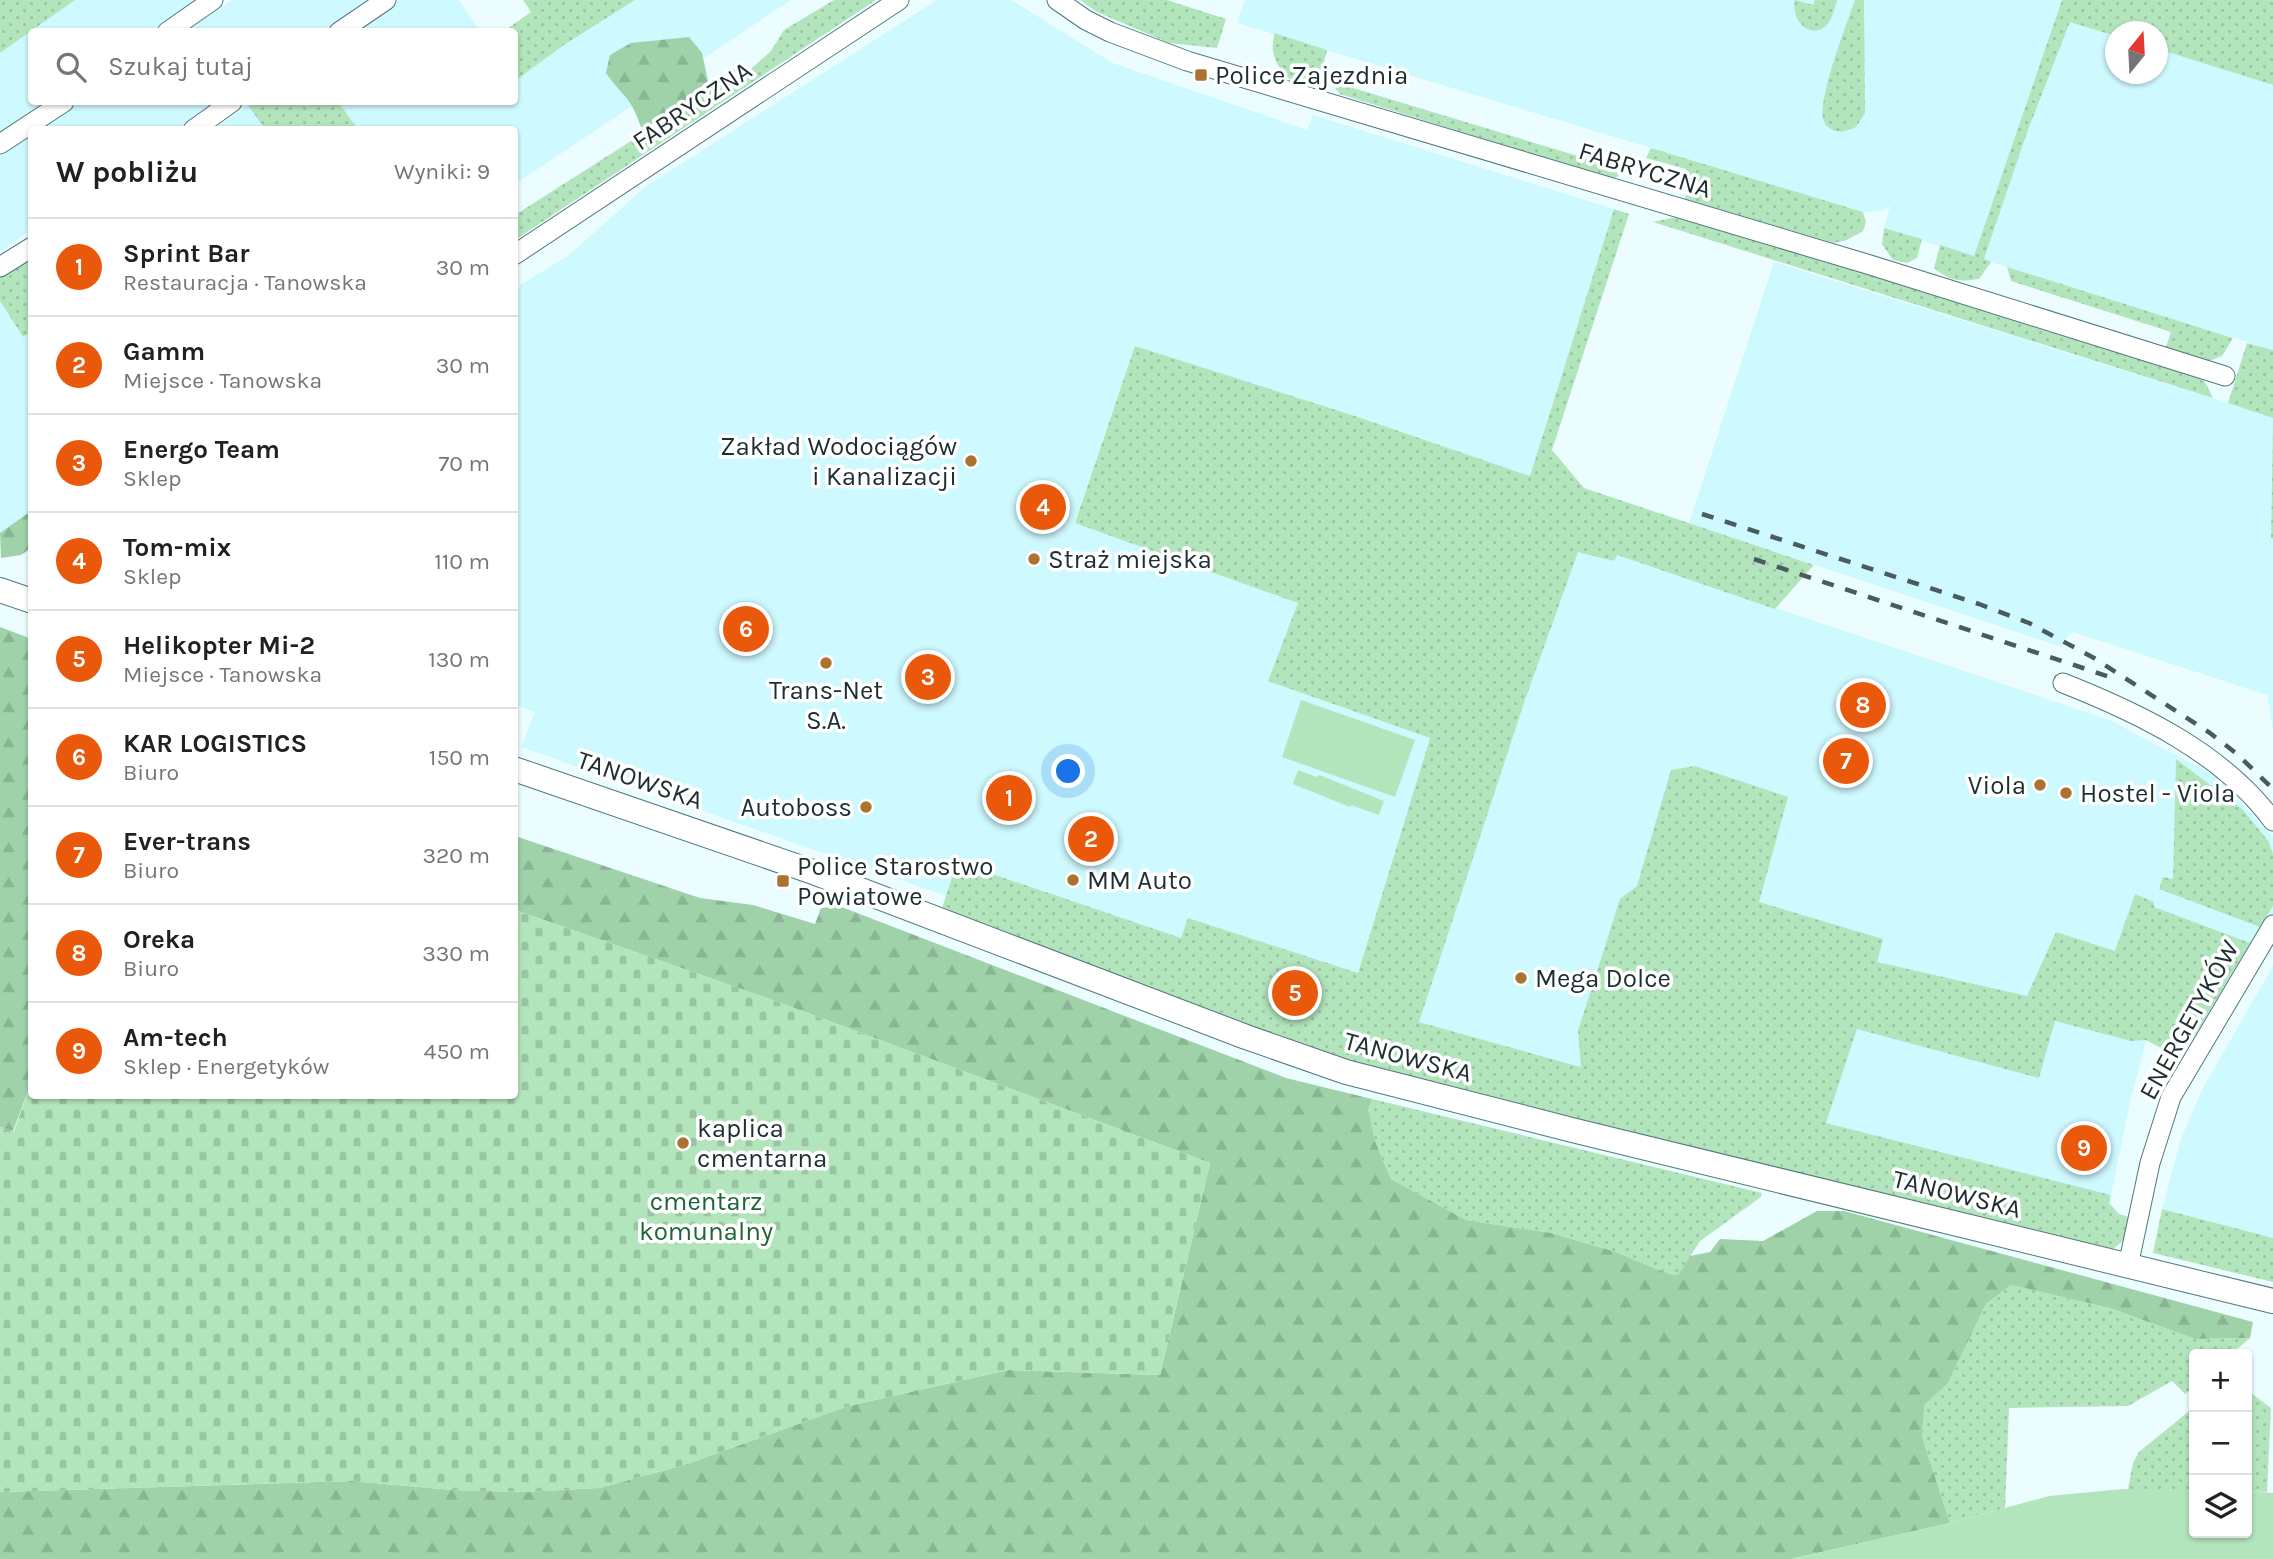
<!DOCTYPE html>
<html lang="pl">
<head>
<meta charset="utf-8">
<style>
  :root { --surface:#fff; --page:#f6f6f6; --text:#202124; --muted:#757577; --line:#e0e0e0; --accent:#ea580c }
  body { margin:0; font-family:Karla,sans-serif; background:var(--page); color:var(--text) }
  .controls { position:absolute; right:21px; bottom:21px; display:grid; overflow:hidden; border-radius:7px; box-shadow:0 2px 5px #0004 }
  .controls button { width:63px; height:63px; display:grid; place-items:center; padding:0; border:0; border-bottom:2px solid var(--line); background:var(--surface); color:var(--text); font:35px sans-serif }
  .compass { position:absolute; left:2105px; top:21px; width:63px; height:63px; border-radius:50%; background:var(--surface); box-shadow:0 2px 5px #0004; rotate:18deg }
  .you { position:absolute; left:1069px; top:772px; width:24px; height:24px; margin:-18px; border:5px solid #fff; border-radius:50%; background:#1a73e8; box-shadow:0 0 0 10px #1a73e833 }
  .badge { display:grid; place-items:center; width:46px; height:46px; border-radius:50%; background:var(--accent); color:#fff; font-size:23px; font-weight:700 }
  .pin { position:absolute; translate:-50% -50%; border:4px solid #fff; box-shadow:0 2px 7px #0006 }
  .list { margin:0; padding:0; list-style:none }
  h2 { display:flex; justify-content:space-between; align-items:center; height:91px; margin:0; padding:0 28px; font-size:30px }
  h2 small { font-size:23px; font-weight:400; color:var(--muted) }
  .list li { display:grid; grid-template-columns:46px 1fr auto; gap:21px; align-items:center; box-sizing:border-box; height:98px; padding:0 28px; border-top:2px solid var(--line) }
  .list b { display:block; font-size:26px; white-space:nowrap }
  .list p { margin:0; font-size:23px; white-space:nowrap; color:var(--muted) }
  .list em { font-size:23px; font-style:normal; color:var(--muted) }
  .icon { flex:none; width:38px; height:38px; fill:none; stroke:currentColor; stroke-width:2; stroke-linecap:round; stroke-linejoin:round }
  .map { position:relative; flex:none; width:2273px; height:1559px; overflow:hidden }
  .search { position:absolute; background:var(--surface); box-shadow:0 2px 5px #0004; left:28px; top:28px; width:490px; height:77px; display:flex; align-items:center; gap:18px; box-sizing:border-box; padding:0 24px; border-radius:7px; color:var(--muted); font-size:26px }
  .panel { position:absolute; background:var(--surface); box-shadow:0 2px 5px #0004; left:28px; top:126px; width:490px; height:973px; border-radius:7px }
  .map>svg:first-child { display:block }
  .built { fill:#cef9fe }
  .grass { fill:url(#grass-dots) }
  .forest { fill:url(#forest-firs) }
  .cemetery { fill:url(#cemetery-stones) }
  .pitch { fill:#b3e5bd }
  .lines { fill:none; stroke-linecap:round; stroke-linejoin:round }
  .minor-casing { stroke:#50787d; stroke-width:21 }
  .major-casing { stroke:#50787d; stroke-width:26 }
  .minor { stroke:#fff; stroke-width:19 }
  .major { stroke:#fff; stroke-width:24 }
  .rail { stroke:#4a5b5d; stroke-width:4.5; stroke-dasharray:12 12; stroke-linecap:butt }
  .poi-dot { fill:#ab7230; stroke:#fff; stroke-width:2.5 }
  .labels { text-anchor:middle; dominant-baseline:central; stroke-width:7; stroke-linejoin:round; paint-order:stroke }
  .poi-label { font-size:26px; fill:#1e2f31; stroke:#fff; text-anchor:start }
  .street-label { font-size:26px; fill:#1e2f31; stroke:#fff }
  .park-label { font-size:26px; fill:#1d6635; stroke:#fff }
</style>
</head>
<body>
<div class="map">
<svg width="2273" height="1559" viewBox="0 0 2273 1559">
  <defs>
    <pattern id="grass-dots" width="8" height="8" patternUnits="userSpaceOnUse" patternTransform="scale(1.75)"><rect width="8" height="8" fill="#b3e5bd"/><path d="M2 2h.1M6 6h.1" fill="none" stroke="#9ac5a3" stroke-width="1.8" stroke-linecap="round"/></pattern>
    <pattern id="forest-firs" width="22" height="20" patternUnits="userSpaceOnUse" patternTransform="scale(1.75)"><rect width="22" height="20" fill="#a0d2aa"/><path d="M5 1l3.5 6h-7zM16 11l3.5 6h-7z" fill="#89b593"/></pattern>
    <pattern id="cemetery-stones" width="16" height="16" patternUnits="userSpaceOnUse" patternTransform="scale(1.75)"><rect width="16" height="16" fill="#b3e5bd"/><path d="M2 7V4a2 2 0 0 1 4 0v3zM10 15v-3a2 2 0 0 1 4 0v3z" fill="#9ac5a3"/></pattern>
  </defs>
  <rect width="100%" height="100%" fill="#ecfdff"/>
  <!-- built -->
  <g class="built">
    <path d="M 75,0 L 195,0 L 150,31 L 32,32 L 32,102 L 49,102 L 0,136 L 0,53 Z"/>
    <path d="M 232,0 L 371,0 L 325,31 L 185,32 Z"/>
    <path d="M 399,0 L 459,0 L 480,31 L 353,32 Z"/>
    <path d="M 635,0 L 791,0 L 515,184 L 514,130 L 212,130 L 252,102 L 514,102 L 515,81 L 564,45 Z"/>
    <path d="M 937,0 L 1011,0 L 1113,63 L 1307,130 L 1313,115 L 1614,209 L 1530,476 L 1358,417 L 1135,346 L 1075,522 L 1299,603 L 1268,681 L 1430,738 L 1350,998 L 1181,938 L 956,863 L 946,896 L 521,747 L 535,712 L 515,705 L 514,301 L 520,285 L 568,256 L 645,187 Z"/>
    <path d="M 1245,0 L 2062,0 L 1974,257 L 1884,228 L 1890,206 L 1881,211 L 1863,212 L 1237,23 Z"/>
    <path d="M 2070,22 L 2115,36 L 2116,74 L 2158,74 L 2158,49 L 2273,85 L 2273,350 L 1984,260 L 2028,130 Z"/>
    <path d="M 81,102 L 222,102 L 180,129 L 40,130 Z"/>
    <path d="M 31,135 L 31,230 L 0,252 L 0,156 Z"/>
    <path d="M 1774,262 L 2273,417 L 2271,538 L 2273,539 L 2273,730 L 2267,695 L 2073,632 L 2067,637 L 2062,647 L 1689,523 Z"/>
    <path d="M 0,301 L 23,337 L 32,332 L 31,511 L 0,533 Z"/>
    <path d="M 1578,551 L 1613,561 L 1616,555 L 2110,720 L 2217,777 L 2273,838 L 2273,914 L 2190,1043 L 2146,1041 L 2130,1103 L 2111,1195 L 1826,1123 L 1582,1067 L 1418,1022 L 1525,700 Z"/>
    <path d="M 2273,966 L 2273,1238 L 2162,1209 L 2181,1139 L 2202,1090 Z"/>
  </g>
  <!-- grass -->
  <g class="grass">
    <path d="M 0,0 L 75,0 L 0,53 Z"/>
    <path d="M 523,0 L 635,0 L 564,45 L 515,81 L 514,32 L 504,31 L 531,12 Z"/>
    <path d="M 834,0 L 876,0 L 515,240 L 515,215 L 642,134 L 730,70 L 751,69 L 771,51 L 784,30 Z"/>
    <path d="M 1080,0 L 1167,0 L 1226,19 L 1217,48 L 1169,43 L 1097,12 Z"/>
    <path d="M 1795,0 L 1813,5 L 1815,0 L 1837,0 C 1835,7 1833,16 1829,22 C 1814,43 1790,22 1795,0 Z"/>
    <path d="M 1855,0 L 1864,0 L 1865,113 L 1856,127 L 1842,132 C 1834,131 1827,129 1824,121 C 1816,102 1847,24 1855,0 Z"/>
    <path d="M 2062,0 L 2273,0 L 2273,85 L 2158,49 L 2158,32 L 2116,32 L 2115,36 L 2070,22 L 2028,130 L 1984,259 L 1991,262 L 1979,279 C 1960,282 1949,281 1934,268 L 1940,245 L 1974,256 Z"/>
    <path d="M 1274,33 L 1327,50 C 1325,58 1323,69 1316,76 C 1298,96 1276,70 1273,51 C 1272,46 1274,39 1274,33 Z"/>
    <path d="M 1340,84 L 1614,167 L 1619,176 L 1611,179 L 1340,94 L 1335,88 Z"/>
    <path d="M 252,102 L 338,102 L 358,129 L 265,129 L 248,105 Z"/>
    <path d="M 1651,148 L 1863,212 L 1866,222 L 1863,231 L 1847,240 L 1834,243 L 1685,199 L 1688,181 L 1686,169 L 1646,158 Z"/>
    <path d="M 1614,209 L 1629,214 L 1552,450 L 1584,488 L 1814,565 L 1775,609 L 1617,555 L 1614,561 L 1578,552 L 1525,700 L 1419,1022 L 1581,1067 L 1578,1031 L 1620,899 L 1637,886 L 1671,770 L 1695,766 L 1788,797 L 1759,902 L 1883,939 L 1877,962 L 2027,996 L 2056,932 L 2115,951 L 2135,894 L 2154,902 L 2154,907 L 2250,943 L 2190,1043 L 2161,1048 L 2146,1040 L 2131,1041 L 2055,1021 L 2039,1078 L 1857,1029 L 1826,1123 L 2111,1195 L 2109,1203 L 2119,1214 L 2132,1218 L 2127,1238 L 2109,1252 L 1396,1076 L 1279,1041 L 941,911 L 957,862 L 1181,938 L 1188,918 L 1358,973 L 1430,738 L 1268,681 L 1298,603 L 1075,523 L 1135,346 L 1358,417 L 1530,476 Z"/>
    <path d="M 1681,216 L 2189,372 L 2205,382 L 2213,398 L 1653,222 Z"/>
    <path d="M 1884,228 L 1922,239 L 1917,258 L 1907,263 L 1893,260 L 1882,244 Z"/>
    <path d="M 31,260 L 31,332 L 23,337 L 0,301 L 0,277 Z"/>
    <path d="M 2007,267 L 2233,338 L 2222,356 L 2209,361 L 2166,347 L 2171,332 L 2011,281 Z"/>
    <path d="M 2247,343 L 2273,350 L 2273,539 L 2271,538 L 2273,418 L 2228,403 Z"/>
    <path d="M 2176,759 L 2243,810 L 2269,842 L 2273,854 L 2273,906 L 2260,927 L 2159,889 L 2163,877 L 2173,879 Z"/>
    <path d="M 1372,1099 L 1762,1193 L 1761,1197 L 1700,1241 L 1678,1275 L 1669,1274 L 1613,1251 L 1551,1233 L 1466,1220 L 1391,1179 L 1375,1141 L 1367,1109 Z"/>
    <path d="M 2162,1209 L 2273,1238 L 2273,1282 L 2153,1253 Z"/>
    <path d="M 2011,1285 L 2110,1308 L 2195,1339 L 2250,1338 L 2231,1354 L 2194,1354 L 2194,1386 L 2185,1394 L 2172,1381 L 2128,1406 L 2009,1408 L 2005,1508 L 1950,1523 L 1922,1437 L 1923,1405 L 1948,1383 L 1986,1304 Z"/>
    <path d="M 2247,1390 L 2271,1408 L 2267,1492 L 2247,1491 Z"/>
    <path d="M 2194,1407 L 2194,1489 L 2128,1489 L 2133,1463 L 2139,1452 Z"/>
  </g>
  <!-- forest -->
  <g class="forest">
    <path d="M 689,37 L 702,53 L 708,81 L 674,110 L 642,130 C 638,118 633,105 624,95 C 617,87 612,82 606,73 L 610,55 L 631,43 Z"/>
    <path d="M 31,511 L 31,548 L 21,555 L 1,558 L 0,533 Z"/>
    <path d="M 0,627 L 32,639 L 31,1083 L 13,1131 L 0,1127 Z"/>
    <path d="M 515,836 L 700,898 L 753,905 L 815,924 L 821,908 L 839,906 L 1286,1078 L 1372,1099 L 1368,1109 L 1375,1141 L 1391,1179 L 1466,1220 L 1551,1233 L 1613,1251 L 1669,1274 L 1678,1275 L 1690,1256 L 1710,1252 L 1720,1239 L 1763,1241 L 1817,1211 L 1844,1211 L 2253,1322 L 2250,1338 L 2195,1339 L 2110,1308 L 2011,1285 L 1986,1304 L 1948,1383 L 1924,1405 L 1922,1437 L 1950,1523 L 1791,1559 L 0,1559 L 0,1492 L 351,1481 L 453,1490 L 523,1492 L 599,1488 L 684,1465 L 848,1406 L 1008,1370 L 1160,1375 L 1210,1163 L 767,998 L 515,910 Z"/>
  </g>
  <!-- cemetery -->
  <path class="cemetery" d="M 515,910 L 767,998 L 1210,1163 L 1160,1375 L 1008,1370 L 848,1406 L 684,1465 L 599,1488 L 523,1492 L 453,1490 L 351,1481 L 0,1492 L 0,1127 L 14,1131 L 31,1083 L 32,1096 L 514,1096 Z"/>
  <!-- pitch -->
  <g class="pitch">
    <path d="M 1301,700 L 1415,740 L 1395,797 L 1282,757 Z"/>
    <path d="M 1298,770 L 1317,777 L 1319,775 L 1384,801 L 1379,815 L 1351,805 L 1350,807 L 1293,784 Z"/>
    <path d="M 2123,1489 L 2194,1489 L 2194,1533 L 2247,1533 L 2247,1491 L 2273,1493 L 2273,1559 L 1791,1559 L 1950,1523 L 2049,1496 Z"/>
  </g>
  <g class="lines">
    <!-- minor casing -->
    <g class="minor-casing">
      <g id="minor">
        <path d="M 1057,0 L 1086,20 L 1110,32 L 1187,61 L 1867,264 L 2225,376"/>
        <path d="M 167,32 L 213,0"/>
        <path d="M 339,32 L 386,0"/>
        <path d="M 193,130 L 232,102"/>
        <path d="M 0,144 L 64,102"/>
        <path d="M 514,255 L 899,0"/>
        <path d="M 0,267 L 32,247"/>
        <path d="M 2063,683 C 2139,713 2223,753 2273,821"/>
        <path d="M 2128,1266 L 2150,1163 L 2171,1097 L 2273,925"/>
      </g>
    </g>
    <!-- major casing -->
    <g class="major-casing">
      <g id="major">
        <path d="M 0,590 L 32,601"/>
        <path d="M 514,769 L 816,873 L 1246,1037 L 1346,1072 L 1572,1130 L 2273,1301"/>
      </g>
    </g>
    <!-- minor -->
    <use href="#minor" class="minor"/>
    <!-- major -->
    <use href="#major" class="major"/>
    <!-- rail -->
    <g class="rail">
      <path d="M 1702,514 L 1979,604 L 2029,623 L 2094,658 L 2210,733 L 2237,754 L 2273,789"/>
      <path d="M 1754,559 L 2113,678"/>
    </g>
  </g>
  <!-- markers -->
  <g class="poi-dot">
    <rect x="1194" y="68" width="14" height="14" rx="3.5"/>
    <circle cx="971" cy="461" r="7"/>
    <circle cx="1034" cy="559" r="7"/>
    <circle cx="826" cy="663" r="7"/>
    <circle cx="2040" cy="785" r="7"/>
    <circle cx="2066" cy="793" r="7"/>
    <circle cx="866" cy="807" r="7"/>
    <circle cx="1073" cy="880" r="7"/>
    <rect x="776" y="874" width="14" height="14" rx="3.5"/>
    <circle cx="1521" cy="978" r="7"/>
    <circle cx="683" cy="1143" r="7"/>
  </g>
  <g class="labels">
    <!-- poi labels -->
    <g class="poi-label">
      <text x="1215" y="75">Police Zajezdnia</text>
      <text x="957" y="446" text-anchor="end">Zakład Wodociągów<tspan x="957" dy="30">i Kanalizacji</tspan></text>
      <text x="1048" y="559">Straż miejska</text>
      <text x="826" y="690" text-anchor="middle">Trans-Net<tspan x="826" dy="30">S.A.</tspan></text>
      <text x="2026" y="785" text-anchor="end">Viola</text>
      <text x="2080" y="793">Hostel - Viola</text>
      <text x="852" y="807" text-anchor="end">Autoboss</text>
      <text x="797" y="866">Police Starostwo<tspan x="797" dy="30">Powiatowe</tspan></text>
      <text x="1087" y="880">MM Auto</text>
      <text x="1535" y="978">Mega Dolce</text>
      <text x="697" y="1128">kaplica<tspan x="697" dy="30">cmentarna</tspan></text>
    </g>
    <!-- street labels -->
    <g class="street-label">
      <text transform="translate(692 106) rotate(-34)">FABRYCZNA</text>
      <text transform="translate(1645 170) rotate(17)">FABRYCZNA</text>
      <text transform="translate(640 780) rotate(19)">TANOWSKA</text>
      <text transform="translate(2189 1020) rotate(-61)">ENERGETYKÓW</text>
      <text transform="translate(1408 1057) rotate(15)">TANOWSKA</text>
      <text transform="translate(1957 1194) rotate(14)">TANOWSKA</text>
    </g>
    <!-- park labels -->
    <g class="park-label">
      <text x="706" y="1201">cmentarz<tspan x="706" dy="30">komunalny</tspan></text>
    </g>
  </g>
</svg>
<div class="controls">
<button>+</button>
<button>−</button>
<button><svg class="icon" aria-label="layers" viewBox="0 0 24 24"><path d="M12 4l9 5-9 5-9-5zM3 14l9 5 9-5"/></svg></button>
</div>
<svg class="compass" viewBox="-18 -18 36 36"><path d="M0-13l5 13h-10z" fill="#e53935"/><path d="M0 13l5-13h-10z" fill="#757577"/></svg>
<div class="you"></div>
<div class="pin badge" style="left:1009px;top:798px">1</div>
<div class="pin badge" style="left:1091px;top:839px">2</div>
<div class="pin badge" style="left:928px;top:677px">3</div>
<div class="pin badge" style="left:1043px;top:507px">4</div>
<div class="pin badge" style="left:1295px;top:993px">5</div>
<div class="pin badge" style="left:746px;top:629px">6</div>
<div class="pin badge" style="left:1846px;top:761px">7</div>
<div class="pin badge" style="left:1863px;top:705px">8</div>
<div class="pin badge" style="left:2084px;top:1148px">9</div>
<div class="search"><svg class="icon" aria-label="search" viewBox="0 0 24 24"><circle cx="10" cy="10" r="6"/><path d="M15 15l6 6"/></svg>Szukaj tutaj</div>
<section class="panel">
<h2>W pobliżu<small>Wyniki: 9</small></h2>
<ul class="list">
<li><span class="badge">1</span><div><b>Sprint Bar</b><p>Restauracja · Tanowska</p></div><em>30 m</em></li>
<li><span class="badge">2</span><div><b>Gamm</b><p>Miejsce · Tanowska</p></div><em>30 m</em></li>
<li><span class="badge">3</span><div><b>Energo Team</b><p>Sklep</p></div><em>70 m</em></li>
<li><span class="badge">4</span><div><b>Tom-mix</b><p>Sklep</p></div><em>110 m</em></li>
<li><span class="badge">5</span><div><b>Helikopter Mi-2</b><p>Miejsce · Tanowska</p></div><em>130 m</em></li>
<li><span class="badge">6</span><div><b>KAR LOGISTICS</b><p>Biuro</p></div><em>150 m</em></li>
<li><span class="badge">7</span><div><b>Ever-trans</b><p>Biuro</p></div><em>320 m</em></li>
<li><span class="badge">8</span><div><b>Oreka</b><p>Biuro</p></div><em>330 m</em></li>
<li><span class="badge">9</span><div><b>Am-tech</b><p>Sklep · Energetyków</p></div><em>450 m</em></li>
</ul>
</section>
</div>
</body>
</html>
